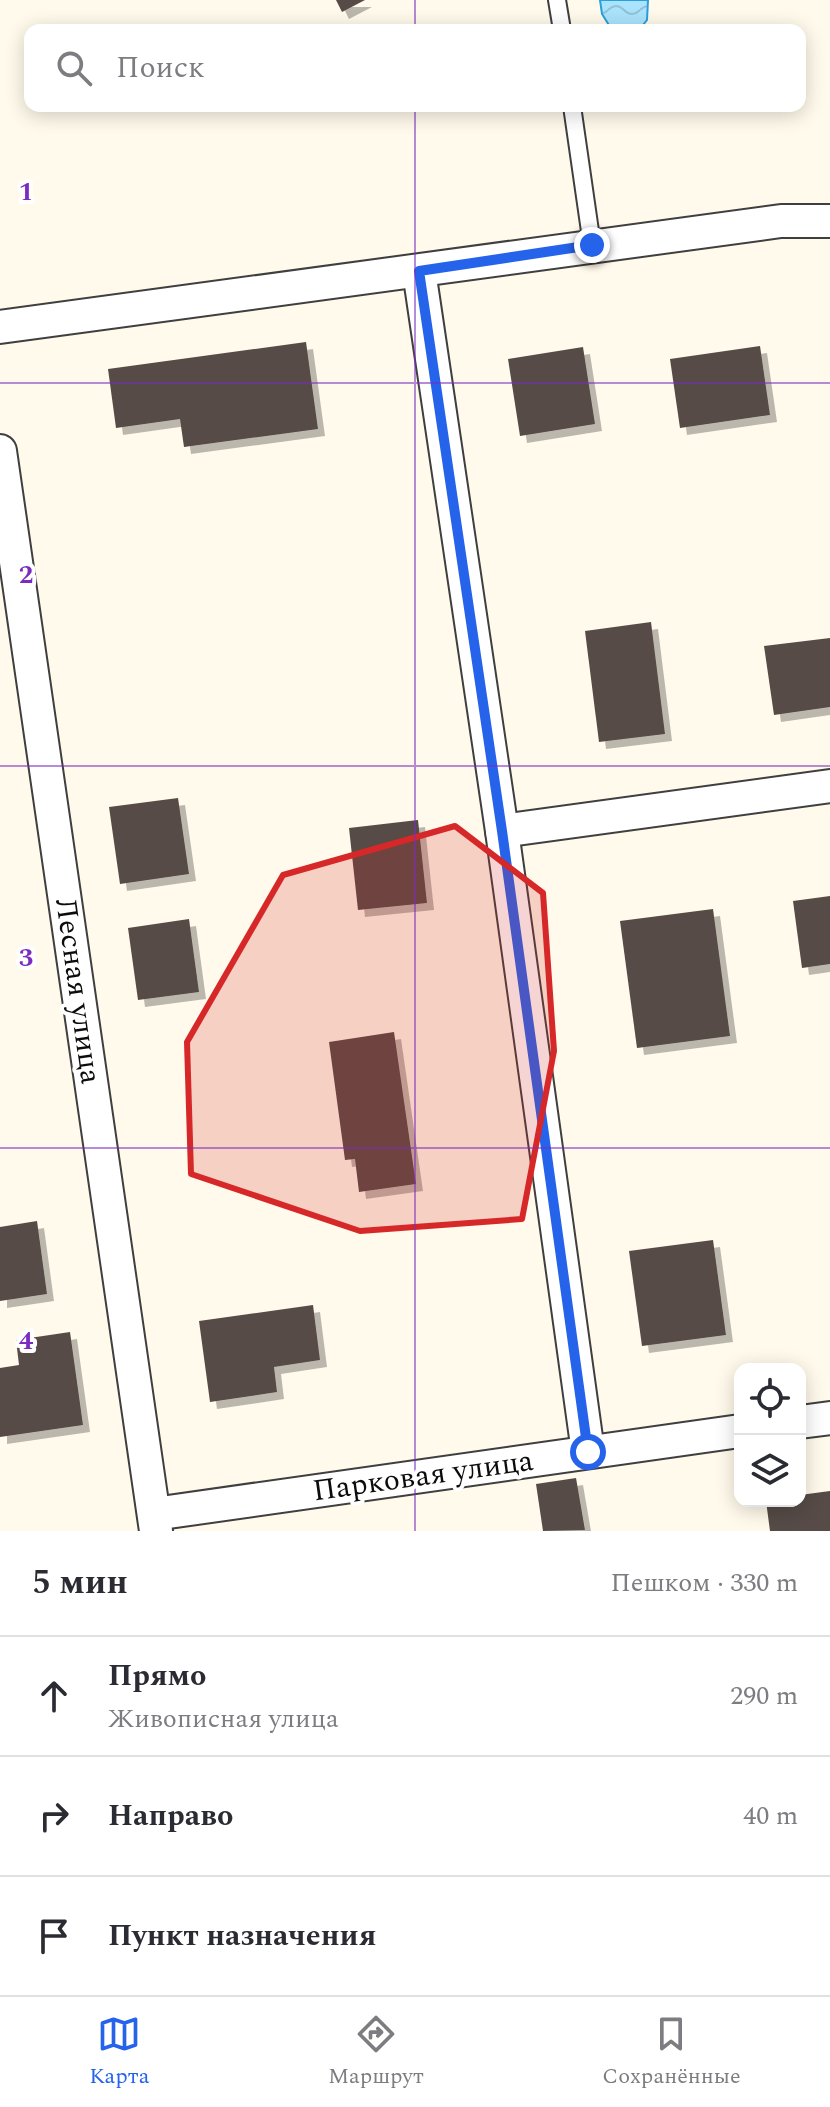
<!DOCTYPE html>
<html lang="ru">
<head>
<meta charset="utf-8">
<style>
  :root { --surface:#fff; --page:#f2f2f3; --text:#2b2b33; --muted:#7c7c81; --line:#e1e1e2; --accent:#2563eb }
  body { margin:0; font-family:Spectral,serif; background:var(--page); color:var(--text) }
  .controls { position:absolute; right:24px; bottom:24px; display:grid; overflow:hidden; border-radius:16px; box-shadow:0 4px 20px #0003 }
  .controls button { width:72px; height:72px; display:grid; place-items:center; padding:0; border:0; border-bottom:2px solid var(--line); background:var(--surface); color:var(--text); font:40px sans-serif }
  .stop { position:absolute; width:24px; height:24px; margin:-18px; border:6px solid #2563eb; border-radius:50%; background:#fff }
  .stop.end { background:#2563eb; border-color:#fff; box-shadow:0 2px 8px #0008 }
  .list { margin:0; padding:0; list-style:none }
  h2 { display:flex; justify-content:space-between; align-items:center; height:104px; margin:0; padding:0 32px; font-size:34px }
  h2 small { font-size:26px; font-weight:400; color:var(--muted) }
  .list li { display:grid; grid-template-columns:52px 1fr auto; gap:24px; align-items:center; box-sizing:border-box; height:120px; padding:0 32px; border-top:2px solid var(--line) }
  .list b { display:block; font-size:30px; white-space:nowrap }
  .list p { margin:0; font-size:26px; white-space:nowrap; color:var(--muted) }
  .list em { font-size:26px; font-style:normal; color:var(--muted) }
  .icon { flex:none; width:44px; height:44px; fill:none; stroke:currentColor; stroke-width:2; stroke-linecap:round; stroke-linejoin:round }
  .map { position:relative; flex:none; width:830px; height:1531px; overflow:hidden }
  .search { position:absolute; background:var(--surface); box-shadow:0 4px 20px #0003; left:24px; right:24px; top:24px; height:88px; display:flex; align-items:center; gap:20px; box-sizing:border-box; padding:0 28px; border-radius:16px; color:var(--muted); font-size:30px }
  .sheet { height:464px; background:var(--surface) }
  nav { display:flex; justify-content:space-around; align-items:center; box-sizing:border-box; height:112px; border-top:2px solid var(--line); background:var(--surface); font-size:22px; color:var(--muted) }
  nav a { display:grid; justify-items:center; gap:4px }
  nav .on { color:var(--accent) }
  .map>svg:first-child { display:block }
  .water { fill:url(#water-waves); stroke:#299fdb; stroke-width:2 }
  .building { fill:#564c47; filter:url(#shadow) }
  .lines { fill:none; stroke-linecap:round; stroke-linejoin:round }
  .service-casing { stroke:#3f3f3f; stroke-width:20 }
  .minor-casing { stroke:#3f3f3f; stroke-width:36 }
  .service { stroke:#fff; stroke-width:16 }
  .minor { stroke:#fff; stroke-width:32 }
  .route { stroke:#2563eb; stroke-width:10 }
  .marked { fill:#d62828; fill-opacity:0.2; stroke:#d62828; stroke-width:6; stroke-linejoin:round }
  .grid { fill:none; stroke:#7b2cbf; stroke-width:2; stroke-opacity:0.55 }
  .labels { text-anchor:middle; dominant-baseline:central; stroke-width:8; stroke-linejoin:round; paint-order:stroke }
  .street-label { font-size:30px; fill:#0c0c0c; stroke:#fff }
  .grid-label { font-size:26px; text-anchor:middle; font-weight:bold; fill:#7b2cbf; stroke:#fff; stroke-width:8; stroke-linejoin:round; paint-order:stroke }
</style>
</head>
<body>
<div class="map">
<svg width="830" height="1531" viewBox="0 0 830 1531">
  <defs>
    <pattern id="water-waves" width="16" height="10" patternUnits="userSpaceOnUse" patternTransform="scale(2)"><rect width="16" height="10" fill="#aae3fc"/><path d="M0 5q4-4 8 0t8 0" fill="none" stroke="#91c2d7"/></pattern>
    <filter id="shadow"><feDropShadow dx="7" dy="7" stdDeviation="0" flood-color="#0004"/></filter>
  </defs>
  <rect width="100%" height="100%" fill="#fffaeb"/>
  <!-- water -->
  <path class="water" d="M 600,0 L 648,0 L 647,20 L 639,30 L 612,30 L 602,14 Z"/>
  <!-- building -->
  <g class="building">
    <path d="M 336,0 L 365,0 L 342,12 Z"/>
    <path d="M 306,342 L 318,429 L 184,447 L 180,419 L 116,428 L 108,369 Z"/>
    <path d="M 760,346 L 770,415 L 680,428 L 670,359 Z"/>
    <path d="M 583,347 L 595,424 L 520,436 L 508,359 Z"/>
    <path d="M 651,622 L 665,734 L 599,742 L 585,631 Z"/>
    <path d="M 830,638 L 830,707 L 774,715 L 764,646 Z"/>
    <path d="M 178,798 L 189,874 L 120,884 L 109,807 Z"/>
    <path d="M 418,820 L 427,903 L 358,910 L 349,828 Z"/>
    <path d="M 830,896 L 830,964 L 802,968 L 793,901 Z"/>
    <path d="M 713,909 L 730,1036 L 637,1048 L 620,921 Z"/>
    <path d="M 189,919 L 199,992 L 138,1000 L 128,928 Z"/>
    <path d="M 394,1032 L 416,1184 L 359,1192 L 355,1159 L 345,1160 L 329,1042 Z"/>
    <path d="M 37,1221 L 47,1294 L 0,1301 L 0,1227 Z"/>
    <path d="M 713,1240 L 726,1335 L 642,1346 L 629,1251 Z"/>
    <path d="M 313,1305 L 320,1360 L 274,1367 L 277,1392 L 210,1402 L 199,1321 Z"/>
    <path d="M 70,1332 L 83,1425 L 0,1437 L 0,1368 L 19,1365 L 16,1340 Z"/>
    <path d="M 576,1478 L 585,1530 L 543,1531 L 536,1484 Z"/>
    <path d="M 830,1491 L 830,1531 L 770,1531 L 766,1501 L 800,1501 L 800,1495 Z"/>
  </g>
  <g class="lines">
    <!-- service casing -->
    <g class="service-casing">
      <g id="service">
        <path d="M 557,0 L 562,30"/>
        <path d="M 572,106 L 592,245"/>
      </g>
    </g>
    <!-- minor casing -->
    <g class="minor-casing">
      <g id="minor">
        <path d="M 419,271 L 502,831 L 588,1452"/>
        <path d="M 0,327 L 781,221 L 830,221"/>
        <path d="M 0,451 L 156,1531"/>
        <path d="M 502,831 L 830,786"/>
        <path d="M 800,1422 L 830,1418"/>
        <path d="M 154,1514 L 740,1431"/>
      </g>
    </g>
    <!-- service -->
    <use href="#service" class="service"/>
    <!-- minor -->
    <use href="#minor" class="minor"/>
  </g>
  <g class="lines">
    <!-- route -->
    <path class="route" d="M 588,1452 L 502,831 L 419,271 L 592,245"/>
  </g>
  <!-- marked area -->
  <path class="marked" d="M 455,826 L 543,893 L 554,1051 L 522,1219 L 360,1231 L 191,1174 L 187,1042 L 283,875 Z"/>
  <!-- grid -->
  <path class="grid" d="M 415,0 L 415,30M 415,106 L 415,1531M 0,383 L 830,383M 0,766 L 830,766M 0,1148 L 830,1148"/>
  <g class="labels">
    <!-- street labels -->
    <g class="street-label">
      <text transform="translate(78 991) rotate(82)">Лесная улица</text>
      <text transform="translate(423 1476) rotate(-8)">Парковая улица</text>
    </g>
  </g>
  <g class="grid-label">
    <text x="26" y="200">1</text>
    <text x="26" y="583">2</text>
    <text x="26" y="966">3</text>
    <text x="26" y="1349">4</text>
  </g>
</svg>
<div class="controls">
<button><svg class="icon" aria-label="locate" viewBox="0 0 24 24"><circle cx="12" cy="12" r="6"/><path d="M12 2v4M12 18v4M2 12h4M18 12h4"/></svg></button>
<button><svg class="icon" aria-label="layers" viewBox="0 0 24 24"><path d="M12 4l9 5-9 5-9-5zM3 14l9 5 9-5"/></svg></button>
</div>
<div class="stop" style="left:588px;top:1452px"></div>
<div class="stop end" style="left:592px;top:245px"></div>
<div class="search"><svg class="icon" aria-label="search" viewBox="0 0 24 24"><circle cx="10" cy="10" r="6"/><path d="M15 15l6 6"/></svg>Поиск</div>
</div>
<section class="sheet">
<h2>5 мин<small>Пешком · 330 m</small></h2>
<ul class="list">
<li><svg class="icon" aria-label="ahead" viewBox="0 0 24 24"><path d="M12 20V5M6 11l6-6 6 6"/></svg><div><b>Прямо</b><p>Живописная улица</p></div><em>290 m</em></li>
<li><svg class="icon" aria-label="right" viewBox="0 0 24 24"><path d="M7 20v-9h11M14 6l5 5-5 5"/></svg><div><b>Направо</b></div><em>40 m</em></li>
<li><svg class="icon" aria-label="arrive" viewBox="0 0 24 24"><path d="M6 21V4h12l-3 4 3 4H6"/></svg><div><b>Пункт назначения</b></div></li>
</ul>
</section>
<nav>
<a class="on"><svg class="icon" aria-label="map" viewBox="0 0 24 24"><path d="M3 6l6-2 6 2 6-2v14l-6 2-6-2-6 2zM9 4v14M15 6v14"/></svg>Карта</a>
<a><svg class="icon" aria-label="directions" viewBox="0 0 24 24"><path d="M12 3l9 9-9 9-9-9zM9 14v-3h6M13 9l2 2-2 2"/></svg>Маршрут</a>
<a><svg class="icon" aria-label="saved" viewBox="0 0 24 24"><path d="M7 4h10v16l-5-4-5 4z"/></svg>Сохранённые</a>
</nav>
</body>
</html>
